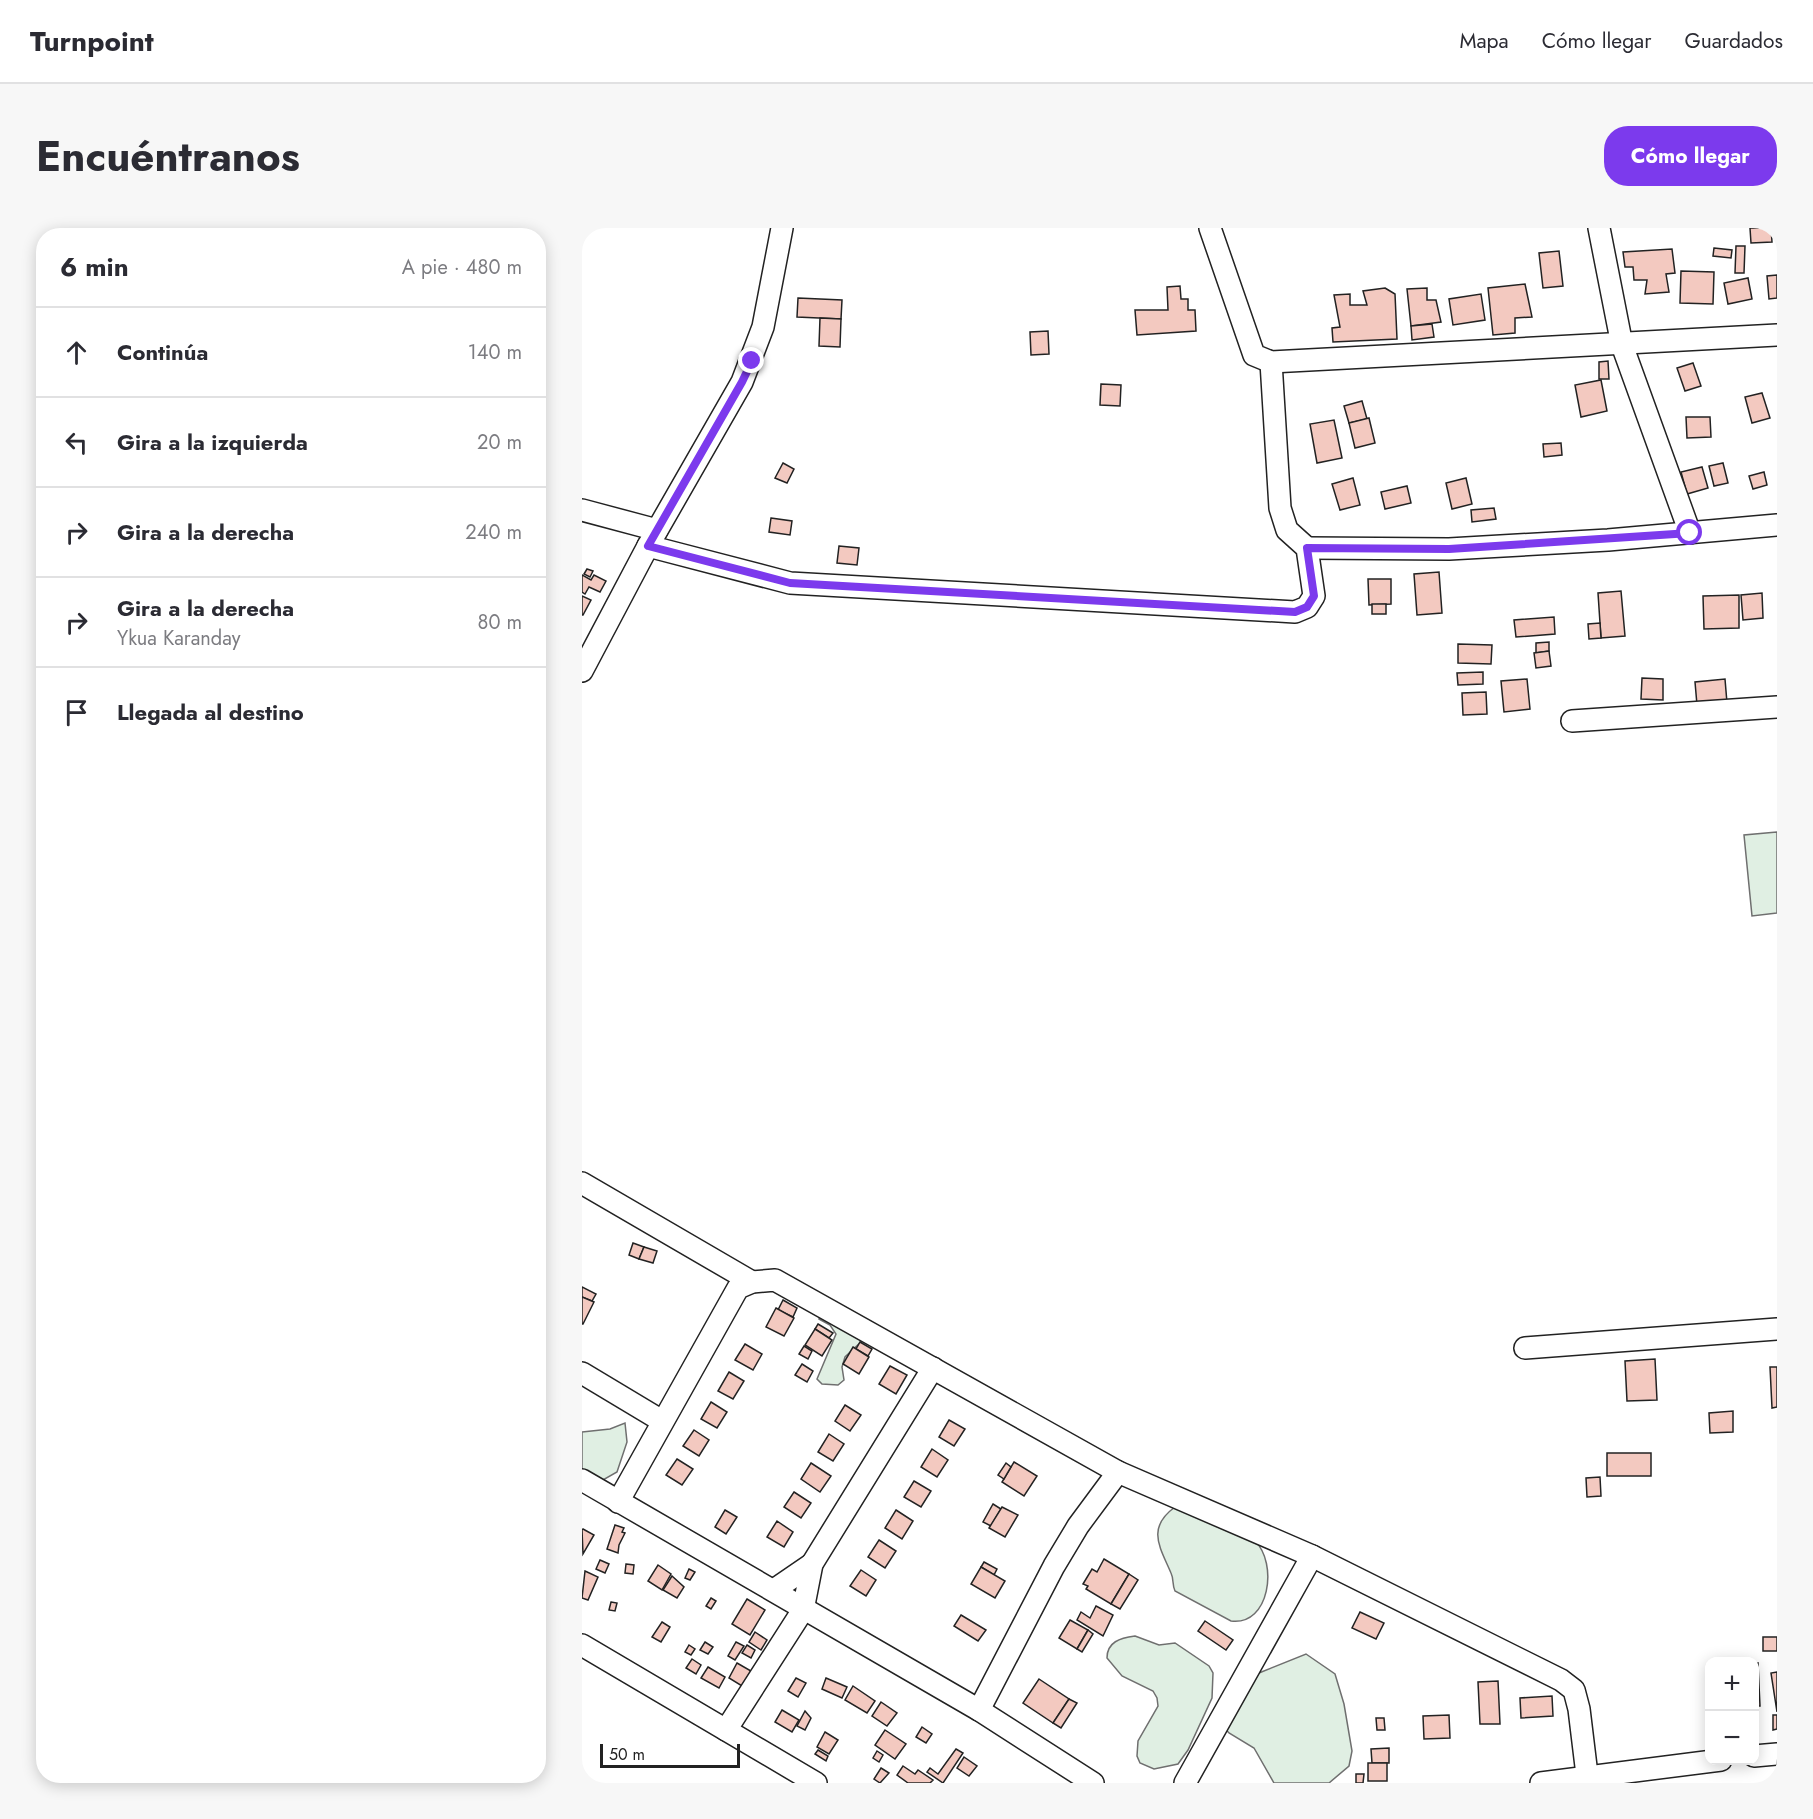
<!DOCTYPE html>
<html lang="es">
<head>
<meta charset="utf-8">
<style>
  :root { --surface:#fff; --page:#f7f7f7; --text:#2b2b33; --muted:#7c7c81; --line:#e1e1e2; --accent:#7c3aed }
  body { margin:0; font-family:Jost,sans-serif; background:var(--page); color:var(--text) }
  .controls { position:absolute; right:18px; bottom:18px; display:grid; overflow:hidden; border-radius:12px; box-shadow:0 3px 15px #0003 }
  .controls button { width:54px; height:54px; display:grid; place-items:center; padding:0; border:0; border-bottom:2px solid var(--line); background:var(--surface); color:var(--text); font:30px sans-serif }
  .scale { position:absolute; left:18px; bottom:15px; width:140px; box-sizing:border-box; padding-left:6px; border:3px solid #222; border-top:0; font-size:16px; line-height:21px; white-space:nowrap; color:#222; -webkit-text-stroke:4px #fff; paint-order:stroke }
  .stop { position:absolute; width:18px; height:18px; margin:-14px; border:4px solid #7c3aed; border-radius:50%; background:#fff }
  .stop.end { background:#7c3aed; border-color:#fff; box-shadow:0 2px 6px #0008 }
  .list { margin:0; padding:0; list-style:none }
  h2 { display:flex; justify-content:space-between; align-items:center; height:78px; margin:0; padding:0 24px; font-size:26px }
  h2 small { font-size:20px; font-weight:400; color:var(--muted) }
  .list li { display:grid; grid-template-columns:39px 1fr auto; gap:18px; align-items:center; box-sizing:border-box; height:90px; padding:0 24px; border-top:2px solid var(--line) }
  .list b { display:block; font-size:22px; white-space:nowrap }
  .list p { margin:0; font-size:20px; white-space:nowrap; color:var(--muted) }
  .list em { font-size:20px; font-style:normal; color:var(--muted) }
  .icon { flex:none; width:33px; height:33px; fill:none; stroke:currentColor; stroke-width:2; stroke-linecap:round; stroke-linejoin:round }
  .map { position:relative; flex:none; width:1195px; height:1555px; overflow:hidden; border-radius:24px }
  header { display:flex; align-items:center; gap:36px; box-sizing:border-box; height:84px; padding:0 30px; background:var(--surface); border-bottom:2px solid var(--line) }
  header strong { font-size:28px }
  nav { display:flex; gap:33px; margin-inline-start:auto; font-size:21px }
  .intro { display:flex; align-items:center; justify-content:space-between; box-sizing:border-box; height:144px; padding:0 36px }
  h1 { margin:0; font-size:42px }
  .button { padding:15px 27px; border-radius:24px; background:var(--accent); color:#fff; font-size:21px; font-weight:700 }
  main { display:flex; gap:36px; padding:0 36px }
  aside { flex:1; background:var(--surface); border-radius:24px; box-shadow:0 3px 15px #0003 }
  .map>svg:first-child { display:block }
  .green { fill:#e0efe3; stroke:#6f6f6f; stroke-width:1.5 }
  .building { fill:#f3c9c0; stroke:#222; stroke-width:1.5 }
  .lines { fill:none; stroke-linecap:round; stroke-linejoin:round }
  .minor-casing { stroke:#222; stroke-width:24 }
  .minor { stroke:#fff; stroke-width:21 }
  .route { stroke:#7c3aed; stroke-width:8 }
</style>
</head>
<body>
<header>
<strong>Turnpoint</strong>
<nav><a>Mapa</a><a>Cómo llegar</a><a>Guardados</a></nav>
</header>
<div class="intro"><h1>Encuéntranos</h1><a class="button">Cómo llegar</a></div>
<main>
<aside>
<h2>6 min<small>A pie · 480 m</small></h2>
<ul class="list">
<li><svg class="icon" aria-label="ahead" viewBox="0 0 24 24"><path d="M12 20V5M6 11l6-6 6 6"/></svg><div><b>Continúa</b></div><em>140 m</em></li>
<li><svg class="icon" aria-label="left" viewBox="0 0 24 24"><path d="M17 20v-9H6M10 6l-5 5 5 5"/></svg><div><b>Gira a la izquierda</b></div><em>20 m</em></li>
<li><svg class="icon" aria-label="right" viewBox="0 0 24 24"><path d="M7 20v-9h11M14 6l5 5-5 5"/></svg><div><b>Gira a la derecha</b></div><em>240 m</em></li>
<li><svg class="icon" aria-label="right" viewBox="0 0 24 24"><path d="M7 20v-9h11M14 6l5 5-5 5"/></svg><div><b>Gira a la derecha</b><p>Ykua Karanday</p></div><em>80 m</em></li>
<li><svg class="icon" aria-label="arrive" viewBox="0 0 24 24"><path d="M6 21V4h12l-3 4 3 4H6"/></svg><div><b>Llegada al destino</b></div></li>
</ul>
</aside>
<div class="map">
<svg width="1195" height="1555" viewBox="0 0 1195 1555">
  <rect width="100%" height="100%" fill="#fff"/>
  <!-- green -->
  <g class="green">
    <path d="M 1195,604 L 1195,685 L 1170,688 L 1162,607 Z"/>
    <path d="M 238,1087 L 280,1113 L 263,1129 L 260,1139 L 262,1152 L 256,1157 L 240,1156 L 235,1151 L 254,1106 L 248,1097 L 237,1091 Z"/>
    <path d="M 43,1195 L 45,1214 L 35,1244 L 21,1252 L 0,1246 L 0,1204 L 28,1201 Z"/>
    <path d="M 593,1279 L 673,1313 C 696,1335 688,1398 649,1393 L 593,1363 C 590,1357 592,1351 589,1345 C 578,1319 564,1300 593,1279 Z"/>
    <path d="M 553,1408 L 577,1417 L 593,1415 L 627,1438 L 631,1445 L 630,1470 L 606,1522 L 596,1536 L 572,1541 L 558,1535 L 555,1528 L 556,1513 L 576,1478 L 575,1470 L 571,1463 L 540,1448 L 525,1430 C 525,1414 538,1410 553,1408 Z"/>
    <path d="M 724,1426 L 753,1446 L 762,1476 L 770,1523 L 767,1538 L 747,1555 L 692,1555 L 672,1520 L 647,1505 L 637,1494 L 651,1465 L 677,1445 Z"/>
  </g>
  <!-- building -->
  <g class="building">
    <path d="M 1168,0 L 1189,0 L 1190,14 L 1169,15 Z"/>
    <path d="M 1154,18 L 1163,18 L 1162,45 L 1153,45 Z"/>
    <path d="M 1132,20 L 1150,22 L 1149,30 L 1131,28 Z"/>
    <path d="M 1090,21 L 1093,45 L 1084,46 L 1087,64 L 1063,66 L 1065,52 L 1052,52 L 1051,39 L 1043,39 L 1041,24 Z"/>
    <path d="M 977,23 L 981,58 L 961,60 L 957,25 Z"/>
    <path d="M 1099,43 L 1132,44 L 1131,76 L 1098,75 Z"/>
    <path d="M 1195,47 L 1195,70 L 1187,71 L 1185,48 Z"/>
    <path d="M 1166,50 L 1170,71 L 1146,76 L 1142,55 Z"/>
    <path d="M 943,56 L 950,89 L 933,90 L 933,105 L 911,107 L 906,60 Z"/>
    <path d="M 598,58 L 599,71 L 606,71 L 606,82 L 613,82 L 614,103 L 555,107 L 553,82 L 586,82 L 585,59 Z"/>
    <path d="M 803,60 L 813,66 L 815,111 L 751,114 L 750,100 L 758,99 L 752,67 L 768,66 L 768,77 L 785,77 L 781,63 Z"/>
    <path d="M 845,60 L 845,72 L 854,72 L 859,94 L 829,98 L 825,61 Z"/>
    <path d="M 899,66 L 903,92 L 871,97 L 867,71 Z"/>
    <path d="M 216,70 L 260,72 L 259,91 L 215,89 Z"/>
    <path d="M 238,90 L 259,91 L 258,119 L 237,118 Z"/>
    <path d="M 850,96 L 852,109 L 830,112 L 829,98 Z"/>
    <path d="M 466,103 L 467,126 L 449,127 L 448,104 Z"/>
    <path d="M 1026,133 L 1027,151 L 1017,151 L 1017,134 Z"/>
    <path d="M 1111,135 L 1119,158 L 1103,163 L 1095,140 Z"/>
    <path d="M 1019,152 L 1025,183 L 999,189 L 993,157 Z"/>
    <path d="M 519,156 L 539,157 L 538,178 L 518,177 Z"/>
    <path d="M 1180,165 L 1188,190 L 1170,195 L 1163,169 Z"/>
    <path d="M 780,173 L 785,191 L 767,195 L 762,178 Z"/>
    <path d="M 1104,189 L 1128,189 L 1129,209 L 1105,210 Z"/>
    <path d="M 787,190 L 793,215 L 773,220 L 767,195 Z"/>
    <path d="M 752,192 L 760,230 L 735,235 L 728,196 Z"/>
    <path d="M 979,215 L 980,227 L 962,229 L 961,216 Z"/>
    <path d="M 201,235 L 212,241 L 205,255 L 193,250 Z"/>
    <path d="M 1141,235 L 1146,255 L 1132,258 L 1127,238 Z"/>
    <path d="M 1120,239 L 1126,260 L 1105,266 L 1099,244 Z"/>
    <path d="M 1182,244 L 1185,257 L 1171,261 L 1167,248 Z"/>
    <path d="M 771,250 L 778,277 L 758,282 L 750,256 Z"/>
    <path d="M 884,250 L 890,276 L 870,281 L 864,255 Z"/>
    <path d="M 825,258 L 829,275 L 803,281 L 799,264 Z"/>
    <path d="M 912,280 L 914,291 L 890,294 L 889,282 Z"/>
    <path d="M 189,290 L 210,293 L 208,307 L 187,304 Z"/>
    <path d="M 257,318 L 277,320 L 275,337 L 255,335 Z"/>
    <path d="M 5,341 L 11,343 L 8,349 L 2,346 Z"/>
    <path d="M 857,344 L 860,385 L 835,387 L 832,346 Z"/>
    <path d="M 0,347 L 9,352 L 12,347 L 24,353 L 18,364 L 7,359 L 3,366 L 0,364 Z"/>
    <path d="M 786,351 L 809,351 L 809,376 L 787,377 Z"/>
    <path d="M 1039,363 L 1043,408 L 1019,410 L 1016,365 Z"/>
    <path d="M 1180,365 L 1181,390 L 1161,392 L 1159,367 Z"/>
    <path d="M 1157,367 L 1157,400 L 1122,401 L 1121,368 Z"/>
    <path d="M 0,368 L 9,372 L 1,387 L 0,387 Z"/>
    <rect x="790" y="376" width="14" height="10"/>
    <path d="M 972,389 L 973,406 L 934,409 L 932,392 Z"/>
    <path d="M 1018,395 L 1019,410 L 1007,411 L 1006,396 Z"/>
    <path d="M 967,414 L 967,423 L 954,425 L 954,415 Z"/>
    <path d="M 876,416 L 910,417 L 909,436 L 876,435 Z"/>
    <path d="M 967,423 L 969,438 L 954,440 L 952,425 Z"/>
    <path d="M 901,444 L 901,456 L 876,457 L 875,445 Z"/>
    <path d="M 1060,450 L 1081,451 L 1081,472 L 1059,471 Z"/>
    <path d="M 945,451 L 948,481 L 922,484 L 919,453 Z"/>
    <path d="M 1143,451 L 1145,475 L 1115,477 L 1113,454 Z"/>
    <path d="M 904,464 L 905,486 L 881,487 L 880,465 Z"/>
    <path d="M 51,1015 L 62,1019 L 57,1031 L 47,1027 Z"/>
    <path d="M 62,1019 L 75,1023 L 71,1035 L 57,1031 Z"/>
    <path d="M 0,1059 L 14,1066 L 10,1073 L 0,1069 Z"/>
    <path d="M 0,1069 L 12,1074 L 1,1096 L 0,1096 Z"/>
    <path d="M 201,1072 L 215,1080 L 211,1089 L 196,1082 Z"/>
    <path d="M 194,1080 L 212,1090 L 202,1108 L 184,1099 Z"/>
    <path d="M 236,1096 L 251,1105 L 247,1110 L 233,1101 Z"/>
    <path d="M 233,1101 L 250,1112 L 240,1128 L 223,1117 Z"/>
    <path d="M 278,1114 L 290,1121 L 286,1128 L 274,1121 Z"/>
    <path d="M 163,1116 L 180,1126 L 171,1142 L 153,1132 Z"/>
    <path d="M 222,1118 L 230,1123 L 226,1131 L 217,1126 Z"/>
    <path d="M 271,1119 L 287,1129 L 277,1146 L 261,1136 Z"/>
    <path d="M 1073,1131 L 1075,1172 L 1045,1173 L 1043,1133 Z"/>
    <path d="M 220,1136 L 231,1143 L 225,1154 L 213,1147 Z"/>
    <path d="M 308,1138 L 325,1147 L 314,1166 L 297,1156 Z"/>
    <path d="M 1188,1139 L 1195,1139 L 1195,1179 L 1190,1180 Z"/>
    <path d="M 147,1144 L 162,1153 L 151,1171 L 136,1163 Z"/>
    <path d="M 129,1174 L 145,1184 L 135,1200 L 119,1191 Z"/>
    <path d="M 263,1177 L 279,1187 L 268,1203 L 253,1193 Z"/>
    <path d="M 1151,1183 L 1151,1204 L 1128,1205 L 1127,1185 Z"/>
    <path d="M 367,1192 L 383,1201 L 372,1218 L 357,1209 Z"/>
    <path d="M 112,1202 L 127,1212 L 117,1228 L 101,1218 Z"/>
    <path d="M 247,1206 L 262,1216 L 251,1233 L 236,1224 Z"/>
    <path d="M 350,1221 L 366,1232 L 355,1249 L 339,1239 Z"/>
    <rect x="1025" y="1225" width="44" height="23"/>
    <path d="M 95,1231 L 111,1241 L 100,1257 L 84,1247 Z"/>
    <path d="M 432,1234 L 455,1248 L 442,1268 L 420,1254 Z"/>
    <path d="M 229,1235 L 249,1248 L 238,1264 L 219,1251 Z"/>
    <path d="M 424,1235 L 429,1239 L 422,1251 L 416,1247 Z"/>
    <path d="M 1018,1249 L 1019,1268 L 1005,1269 L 1004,1250 Z"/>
    <path d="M 332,1253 L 349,1263 L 339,1279 L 322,1269 Z"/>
    <path d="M 212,1264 L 229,1275 L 219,1290 L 202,1279 Z"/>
    <path d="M 411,1276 L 419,1281 L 409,1298 L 401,1294 Z"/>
    <path d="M 420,1279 L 436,1287 L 423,1309 L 407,1300 Z"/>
    <path d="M 143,1282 L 155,1289 L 144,1306 L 133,1299 Z"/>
    <path d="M 314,1282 L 331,1293 L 320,1311 L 303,1300 Z"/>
    <path d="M 195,1293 L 211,1304 L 202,1319 L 185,1309 Z"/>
    <path d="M 33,1297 L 42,1300 L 40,1304 L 43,1305 L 37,1317 L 36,1325 L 25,1321 Z"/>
    <path d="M 1,1301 L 12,1307 L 1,1326 L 0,1302 Z"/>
    <path d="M 297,1312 L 314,1323 L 303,1340 L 286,1329 Z"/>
    <path d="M 522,1331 L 547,1346 L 529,1376 L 504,1361 L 506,1358 L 501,1356 L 510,1341 L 515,1344 Z"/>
    <path d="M 18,1332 L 27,1336 L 23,1345 L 14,1341 Z"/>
    <path d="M 402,1334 L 415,1341 L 412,1347 L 399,1339 Z"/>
    <path d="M 44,1336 L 52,1337 L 51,1346 L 43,1345 Z"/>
    <path d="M 76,1337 L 89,1346 L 80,1362 L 66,1353 Z"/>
    <path d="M 399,1339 L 423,1353 L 413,1370 L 389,1356 Z"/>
    <path d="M 107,1341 L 113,1344 L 108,1352 L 103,1350 Z"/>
    <path d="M 279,1342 L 294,1352 L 284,1368 L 268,1358 Z"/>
    <path d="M 3,1343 L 16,1349 L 6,1372 L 0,1370 Z"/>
    <path d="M 547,1346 L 556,1352 L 538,1381 L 529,1376 Z"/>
    <path d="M 90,1348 L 102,1359 L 95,1370 L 81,1362 Z"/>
    <path d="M 129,1370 L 134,1373 L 129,1381 L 124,1378 Z"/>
    <path d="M 165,1371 L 183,1382 L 168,1407 L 150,1396 Z"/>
    <path d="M 29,1374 L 35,1375 L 33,1383 L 27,1382 Z"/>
    <path d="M 514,1378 L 531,1387 L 521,1408 L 495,1392 L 499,1384 L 508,1390 Z"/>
    <path d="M 778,1384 L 802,1395 L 794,1411 L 770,1400 Z"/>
    <path d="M 379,1387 L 404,1402 L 396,1413 L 372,1398 Z"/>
    <path d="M 488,1392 L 506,1402 L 495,1421 L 477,1410 Z"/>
    <path d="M 623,1393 L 651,1412 L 644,1422 L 616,1403 Z"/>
    <path d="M 80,1394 L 88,1399 L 79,1414 L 70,1409 Z"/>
    <path d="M 506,1402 L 511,1406 L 500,1424 L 495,1421 Z"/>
    <path d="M 173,1404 L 185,1412 L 179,1422 L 167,1414 Z"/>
    <rect x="1181" y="1409" width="14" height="14"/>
    <path d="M 123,1414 L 131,1419 L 126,1426 L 118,1422 Z"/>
    <path d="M 154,1414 L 162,1418 L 153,1432 L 146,1428 Z"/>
    <path d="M 107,1417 L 113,1421 L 109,1427 L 103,1424 Z"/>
    <path d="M 165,1417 L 173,1422 L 169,1430 L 160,1425 Z"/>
    <path d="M 110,1431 L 119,1437 L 114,1446 L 104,1440 Z"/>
    <path d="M 155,1435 L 169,1443 L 160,1458 L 147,1450 Z"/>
    <path d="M 1176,1435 L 1178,1478 L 1172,1478 L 1172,1436 Z"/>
    <path d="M 126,1439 L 143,1449 L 137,1460 L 119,1450 Z"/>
    <path d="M 1195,1444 L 1195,1484 L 1189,1445 Z"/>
    <path d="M 214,1450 L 224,1455 L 216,1469 L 206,1463 Z"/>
    <path d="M 244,1450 L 265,1459 L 260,1470 L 240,1461 Z"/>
    <path d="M 457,1451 L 487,1471 L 471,1495 L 441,1475 Z"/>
    <path d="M 916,1453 L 918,1496 L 898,1496 L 896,1454 Z"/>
    <path d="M 271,1458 L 293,1473 L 285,1485 L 263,1472 Z"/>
    <path d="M 970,1468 L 971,1488 L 939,1490 L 938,1470 Z"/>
    <path d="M 487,1471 L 495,1475 L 479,1500 L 471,1495 Z"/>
    <path d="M 299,1474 L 315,1485 L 305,1498 L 290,1488 Z"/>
    <path d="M 200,1482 L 217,1492 L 210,1504 L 193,1494 Z"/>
    <path d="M 223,1483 L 229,1490 L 223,1502 L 215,1498 Z"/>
    <path d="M 867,1487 L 868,1510 L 842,1511 L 841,1488 Z"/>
    <path d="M 1191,1487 L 1195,1487 L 1195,1501 L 1191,1502 Z"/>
    <path d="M 794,1490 L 802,1490 L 803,1502 L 795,1502 Z"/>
    <path d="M 340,1499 L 350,1506 L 344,1515 L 334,1509 Z"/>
    <path d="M 303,1502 L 324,1516 L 313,1531 L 293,1517 Z"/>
    <path d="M 243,1504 L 256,1512 L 247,1526 L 235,1519 Z"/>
    <path d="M 807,1520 L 807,1535 L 790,1535 L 789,1521 Z"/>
    <path d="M 374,1521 L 381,1525 L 361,1555 L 345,1544 L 348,1540 L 356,1546 Z"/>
    <path d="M 236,1522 L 246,1528 L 244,1533 L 233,1526 Z"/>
    <path d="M 295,1523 L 301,1527 L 297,1534 L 291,1530 Z"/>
    <path d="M 382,1529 L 395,1538 L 387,1548 L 375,1540 Z"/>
    <rect x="786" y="1535" width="19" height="18"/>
    <path d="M 321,1538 L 333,1546 L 336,1542 L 351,1552 L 348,1555 L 326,1555 L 315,1547 Z"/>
    <path d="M 299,1540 L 307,1545 L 298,1555 L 292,1551 Z"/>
    <path d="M 774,1546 L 782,1546 L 781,1555 L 774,1555 Z"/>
  </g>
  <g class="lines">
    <!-- minor casing -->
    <g class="minor-casing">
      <g id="minor">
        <path d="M 628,0 L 672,127 L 689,134 L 1195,107"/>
        <path d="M 1017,0 L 1040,117 L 1108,305"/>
        <path d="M 0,282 L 75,302"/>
        <path d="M 66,318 L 208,355 L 713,384 L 725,379 L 732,368 L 725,320 L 705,302 L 698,280 L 689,134"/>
        <path d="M 725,320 L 867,321 L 1026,312 L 1195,297"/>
        <path d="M 0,443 L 66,318 L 160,154 L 181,99 L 200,0"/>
        <path d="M 990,493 L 1195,479"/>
        <path d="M 0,955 L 170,1054"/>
        <path d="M 943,1120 L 1195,1101"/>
        <path d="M 0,1145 L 80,1193"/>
        <path d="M 0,1252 L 397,1482 L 511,1555"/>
        <path d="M 36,1274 L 156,1060 L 170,1054 L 193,1052 L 536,1244 L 730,1328 L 979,1452 L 992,1462 L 997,1481 L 1006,1555"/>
        <path d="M 192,1362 L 230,1336"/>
        <path d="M 0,1417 L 234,1555"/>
        <path d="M 397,1482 L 472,1338 L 496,1298 L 536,1244"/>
        <path d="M 144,1502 L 221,1382 L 230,1336 L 351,1140"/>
        <path d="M 1172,1528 L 1195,1526"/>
        <path d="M 603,1555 L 730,1328"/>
        <path d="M 959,1555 L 1139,1532"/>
      </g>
    </g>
    <!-- minor -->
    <use href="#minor" class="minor"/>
  </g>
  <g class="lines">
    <!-- route -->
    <path class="route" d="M 170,133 L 160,154 L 66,318 L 208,355 L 713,384 L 725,379 L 732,368 L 725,320 L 867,321 L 1108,305"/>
  </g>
</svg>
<div class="controls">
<button>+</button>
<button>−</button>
</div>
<div class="scale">50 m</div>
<div class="stop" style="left:1108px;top:305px"></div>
<div class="stop end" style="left:170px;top:133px"></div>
</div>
</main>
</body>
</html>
